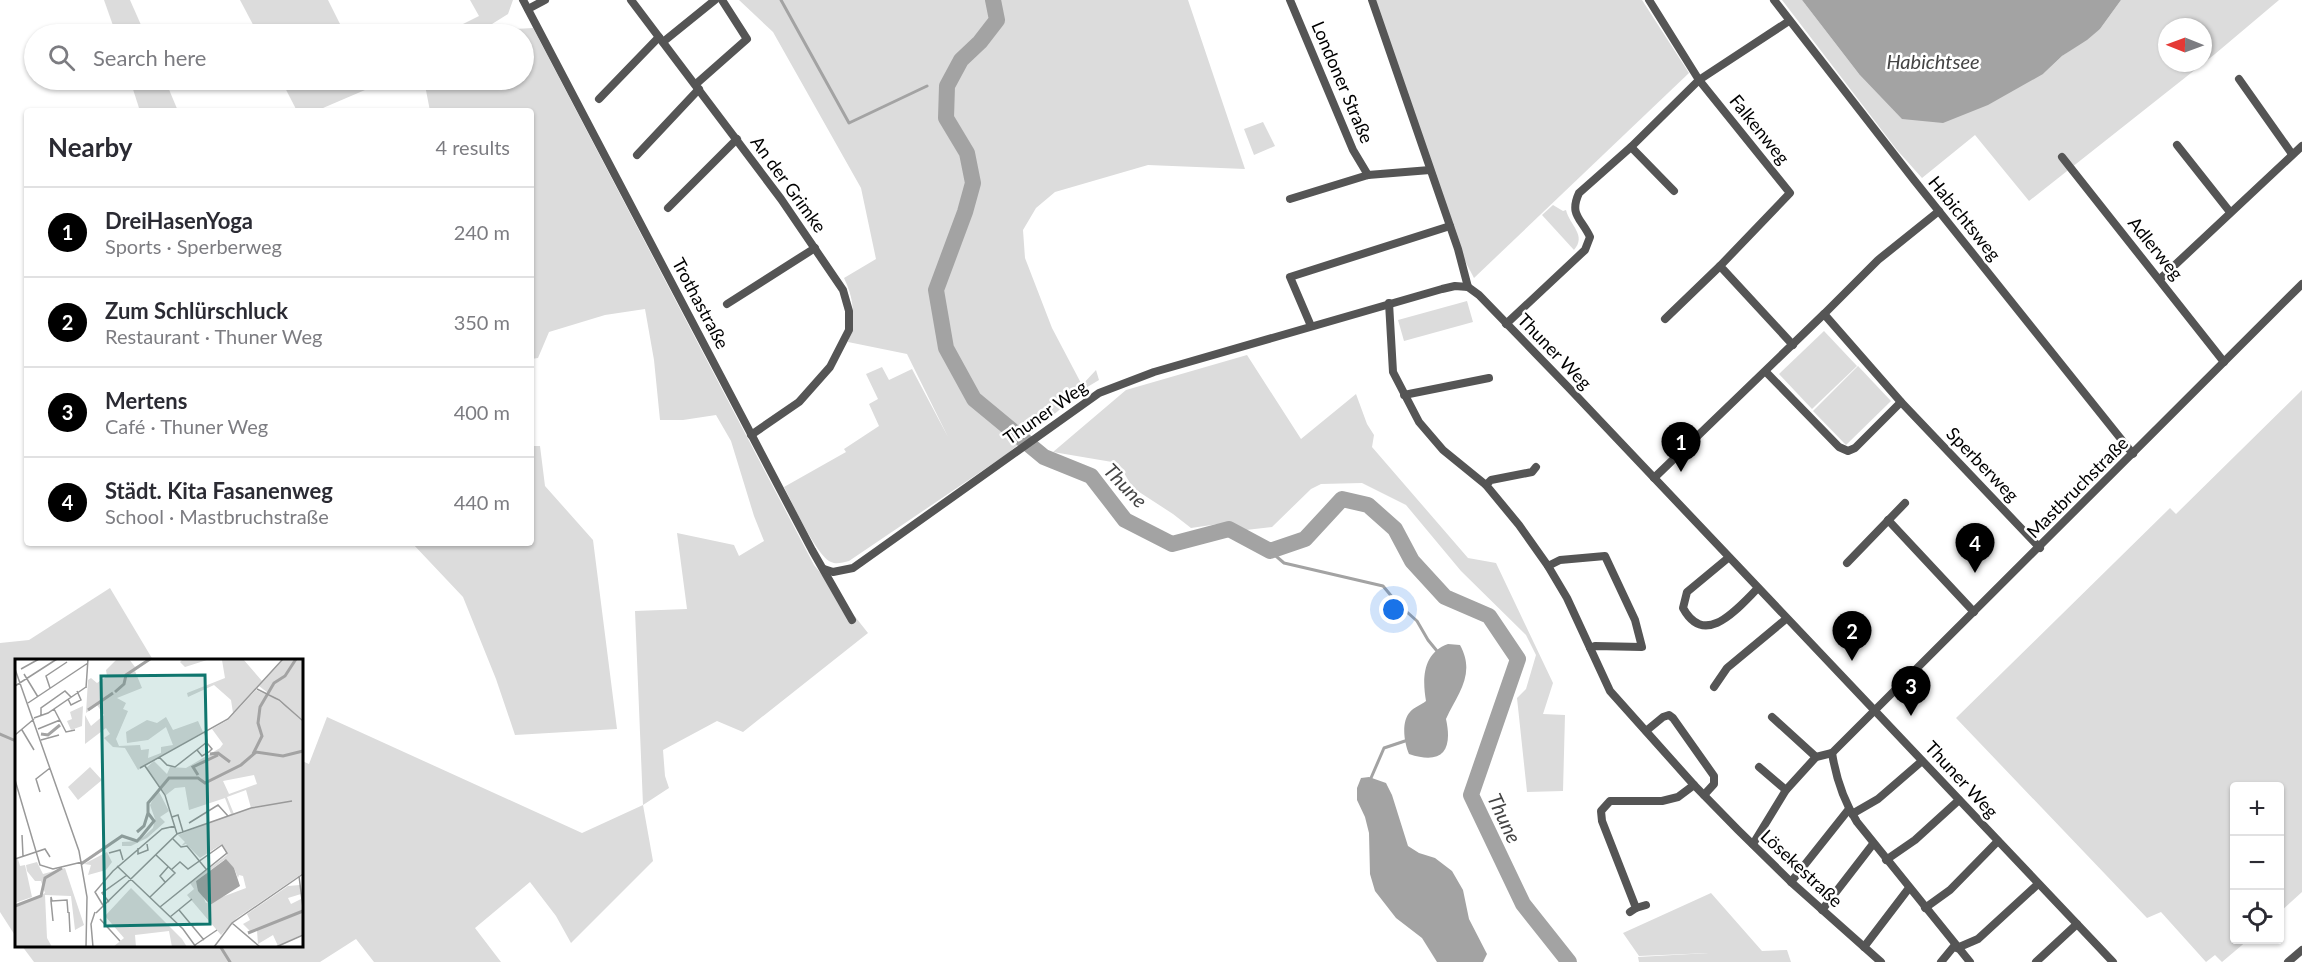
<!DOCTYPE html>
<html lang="en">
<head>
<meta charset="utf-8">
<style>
  :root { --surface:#fff; --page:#f2f2f3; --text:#2b2b33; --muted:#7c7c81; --line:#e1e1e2; --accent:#000 }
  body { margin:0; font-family:Lato,sans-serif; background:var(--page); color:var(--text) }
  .controls { position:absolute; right:18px; bottom:18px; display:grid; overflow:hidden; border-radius:6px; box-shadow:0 2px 4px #0004 }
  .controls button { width:54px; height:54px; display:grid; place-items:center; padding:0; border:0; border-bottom:2px solid var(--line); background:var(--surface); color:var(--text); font:30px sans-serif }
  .compass { position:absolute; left:2158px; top:18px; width:54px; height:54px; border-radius:50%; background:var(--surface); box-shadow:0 2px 4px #0004; rotate:271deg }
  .you { position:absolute; left:1394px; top:610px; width:21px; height:21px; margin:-15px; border:4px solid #fff; border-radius:50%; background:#1a73e8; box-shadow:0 0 0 9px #1a73e833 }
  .badge { display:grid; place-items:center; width:39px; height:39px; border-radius:50%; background:var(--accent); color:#fff; font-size:20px; font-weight:700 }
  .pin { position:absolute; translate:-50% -50px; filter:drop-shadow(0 2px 3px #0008) }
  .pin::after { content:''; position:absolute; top:32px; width:21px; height:18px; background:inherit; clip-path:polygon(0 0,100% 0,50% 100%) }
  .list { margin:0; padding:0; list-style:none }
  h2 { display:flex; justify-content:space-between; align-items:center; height:78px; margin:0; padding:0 24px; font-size:26px }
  h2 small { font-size:20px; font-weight:400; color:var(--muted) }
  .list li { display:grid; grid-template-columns:39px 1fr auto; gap:18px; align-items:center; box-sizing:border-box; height:90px; padding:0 24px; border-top:2px solid var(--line) }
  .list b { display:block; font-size:22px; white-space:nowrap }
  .list p { margin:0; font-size:20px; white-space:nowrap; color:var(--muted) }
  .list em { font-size:20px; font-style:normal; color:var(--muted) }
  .icon { flex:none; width:33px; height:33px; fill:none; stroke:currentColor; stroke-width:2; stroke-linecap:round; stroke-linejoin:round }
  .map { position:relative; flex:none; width:2302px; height:962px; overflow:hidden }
  .search { position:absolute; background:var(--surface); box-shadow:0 2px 4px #0004; left:24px; top:24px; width:510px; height:66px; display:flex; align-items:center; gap:15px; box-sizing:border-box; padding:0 21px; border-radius:33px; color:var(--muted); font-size:22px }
  .panel { position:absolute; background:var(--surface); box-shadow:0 2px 4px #0004; left:24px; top:108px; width:510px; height:438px; border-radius:6px }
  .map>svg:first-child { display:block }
  .green { fill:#dcdcdc; fill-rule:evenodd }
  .water { fill:#a3a3a3 }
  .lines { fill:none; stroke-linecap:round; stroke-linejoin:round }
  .stream { stroke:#a3a3a3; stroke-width:3 }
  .river { stroke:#a3a3a3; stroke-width:16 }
  .street { stroke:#555; stroke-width:8 }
  .labels { text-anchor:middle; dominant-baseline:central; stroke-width:5; stroke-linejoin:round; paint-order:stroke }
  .street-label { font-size:18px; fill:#000; stroke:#fff }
  .water-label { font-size:20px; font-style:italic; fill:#444; stroke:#fff }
  .inset-river { fill:none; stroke:#a3a3a3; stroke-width:3 }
  .inset-road { fill:none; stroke:#999; stroke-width:1.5 }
  .view { fill:#0f766e; fill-opacity:0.15; stroke:#0f766e; stroke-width:3 }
  .inset-edge { fill:none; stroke:#000; stroke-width:3 }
</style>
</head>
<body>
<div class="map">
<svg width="2302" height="962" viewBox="0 0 2302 962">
  <rect width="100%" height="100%" fill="#fff"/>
  <!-- green -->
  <g class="green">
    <path d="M 104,0 L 130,0 L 145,34 L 116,34 Z"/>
    <path d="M 240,0 L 328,0 L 345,34 L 258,34 Z"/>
    <path d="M 470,0 L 513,0 L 508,14 L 476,34 L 443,34 L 479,16 Z"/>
    <path d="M 739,0 L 1188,0 L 1245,169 L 1148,165 L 1055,192 L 1036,208 L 1023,230 L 1025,258 L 1052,328 L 1082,385 L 1096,370 L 1099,380 L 1084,389 L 1007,454 L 849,561 C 843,562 837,565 831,562 C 817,557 792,502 784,487 L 846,452 L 844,449 L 879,426 L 869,404 L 878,399 L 866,374 L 882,367 L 889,380 L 912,369 L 948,437 L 907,354 L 848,342 C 855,318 855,301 844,278 L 876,259 L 861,188 L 773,32 Z"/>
    <path d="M 1373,0 L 1642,0 L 1689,73 L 1474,278 L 1455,242 Z"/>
    <path d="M 1782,0 L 1802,0 L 1859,74 L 2043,74 L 2062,56 L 2100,29 L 2121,0 L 2279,0 L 2215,54 L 2029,201 L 1975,135 L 1922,178 L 1897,150 ZM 2167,27 L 2203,27 L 2203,63 L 2167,63 Z"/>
    <path d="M 533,28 L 814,565 L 868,633 L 743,732 L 717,721 L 663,750 L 665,776 L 669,788 L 643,805 L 653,861 L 571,943 L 556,916 L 530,882 L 475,928 L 501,962 L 374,962 L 356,939 L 320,962 L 34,962 L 22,946 L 302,946 L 302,761 L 309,764 L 327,717 L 582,833 L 643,805 L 635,611 L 687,609 L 677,533 L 734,545 L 739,556 L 764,541 L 754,516 L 731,441 L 716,415 L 683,420 L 660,420 L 654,360 L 645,309 L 605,315 L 549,332 L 538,358 L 531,359 L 531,111 L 430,111 L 424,80 L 524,80 L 524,34 L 505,34 L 515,29 Z"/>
    <path d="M 130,80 L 165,80 L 178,111 L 140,111 Z"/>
    <path d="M 281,80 L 368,80 L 372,87 L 316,111 L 297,111 Z"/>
    <path d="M 1263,122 L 1275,146 L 1254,155 L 1244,129 Z"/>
    <path d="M 1553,205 L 1563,211 L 1566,210 C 1570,226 1587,235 1574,250 L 1542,215 Z"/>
    <path d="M 1467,301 L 1473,322 L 1404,341 L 1398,320 Z"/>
    <path d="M 1824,331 L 1857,366 L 1812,409 L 1779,374 Z"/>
    <path d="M 1247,355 L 1301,439 L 1356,394 L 1367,424 L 1374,435 L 1372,447 L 1468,558 L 1496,563 L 1553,683 L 1543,714 L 1565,715 L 1563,791 L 1527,792 L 1517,698 L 1526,689 L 1536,655 L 1526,635 L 1461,571 L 1406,505 L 1362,483 L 1321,484 L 1311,489 L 1272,527 L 1246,530 L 1225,523 L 1191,528 L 1173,514 L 1133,488 L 1118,463 L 1053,452 L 1126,390 Z"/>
    <path d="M 1858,366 L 1891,401 L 1846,445 L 1813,411 Z"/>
    <path d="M 2302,390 L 2302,892 L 2280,912 L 2280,786 L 2234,786 L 2234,940 L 2248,940 L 2222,962 L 2215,955 L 2206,962 L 2161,912 L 2147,918 L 1956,718 L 2170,508 L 2176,514 Z"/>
    <path d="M 531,446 L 540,446 L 545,486 L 593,540 L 617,729 L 515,735 L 496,679 L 463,597 L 412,543 L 531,543 Z"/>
    <path d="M 110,588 L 153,660 L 16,660 L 16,937 L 0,912 L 0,643 L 29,640 Z"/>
    <path d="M 1711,893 L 1762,951 L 1787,950 L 1791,962 L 1639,962 L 1638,957 L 1709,953 L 1639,956 L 1623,933 Z"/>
  </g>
  <!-- water -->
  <g class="water">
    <path d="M 1802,0 L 2121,0 L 2100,29 L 2087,40 L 2062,56 L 2043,74 L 1988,105 L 1943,123 L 1902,119 L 1859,74 Z"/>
    <path d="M 1448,644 L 1460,645 C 1476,674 1458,693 1446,719 C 1453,751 1442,765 1409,754 C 1404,742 1401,722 1410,712 C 1414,707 1421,705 1426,701 C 1422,678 1423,653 1448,644 Z"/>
    <path d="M 1369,777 L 1386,783 L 1392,795 L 1408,846 L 1419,853 L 1435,858 L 1452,871 L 1463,890 L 1469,919 L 1487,954 L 1483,962 L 1437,962 L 1422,938 L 1396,918 L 1375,891 L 1370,874 L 1369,833 L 1365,817 L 1357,800 L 1357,788 L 1361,778 Z"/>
  </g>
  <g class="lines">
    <!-- stream -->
    <g class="stream">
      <path d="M 781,0 L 849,123 L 927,86"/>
      <path d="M 1270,551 L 1284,563 L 1383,586 L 1398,604 L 1417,621 L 1428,640 L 1437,651"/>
      <path d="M 0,734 L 16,741"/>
      <path d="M 1371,778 L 1384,748 L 1405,741"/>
      <path d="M 220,946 L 230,962"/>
    </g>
    <!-- river -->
    <path class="river" d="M 993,0 L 997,20 L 980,42 L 961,60 L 947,86 L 946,118 L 967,153 L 973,183 L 965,212 L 936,290 L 946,348 L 974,399 L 1044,457 L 1091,476 L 1125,520 L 1172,544 L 1229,529 L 1270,551 L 1305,539 L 1342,499 L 1368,505 L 1395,529 L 1412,561 L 1445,597 L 1489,616 L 1518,659 L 1471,795 L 1523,904 L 1569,962"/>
    <!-- street -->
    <g class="street">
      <path d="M 523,0 L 812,550 L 852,620"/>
      <path d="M 631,0 L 781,199 L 843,290 L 849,311 L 849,330 L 830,367 L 799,402 L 751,435"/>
      <path d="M 1290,0 L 1353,150 L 1368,175"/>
      <path d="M 1372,0 L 1458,249 L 1468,287"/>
      <path d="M 1649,0 L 1699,80 L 1790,193 L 1720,266 L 1793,345"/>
      <path d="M 1774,0 L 1914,180 L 2133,454"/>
      <path d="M 528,9 L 545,0"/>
      <path d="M 663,42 L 715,0"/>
      <path d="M 2239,79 L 2292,154"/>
      <path d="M 696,84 L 747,39 L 722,0"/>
      <path d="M 599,99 L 659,37"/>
      <path d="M 2177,145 L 2230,212"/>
      <path d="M 1631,147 L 1674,191"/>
      <path d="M 637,155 L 699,89"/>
      <path d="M 2062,157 L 2224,362"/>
      <path d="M 1290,199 L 1368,175 L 1430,170"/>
      <path d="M 668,208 L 737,139"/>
      <path d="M 2160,279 L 2302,146"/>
      <path d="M 1389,303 L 1393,372 L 1419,422 L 1443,450 L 1486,485 L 1519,525 L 1548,566 L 1567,598 L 1610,691 L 1694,785 L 1738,830 L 1791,882 L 1881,962"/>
      <path d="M 727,304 L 815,248"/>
      <path d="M 1824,314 L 1878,260 L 1939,211"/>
      <path d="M 1665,319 L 1720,266"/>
      <path d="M 1506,324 L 1585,250 L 1590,237 C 1581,218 1569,215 1579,193 L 1631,147 L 1699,80 L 1789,21"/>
      <path d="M 1311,326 L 1290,277 L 1450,226"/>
      <path d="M 1766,372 L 1839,447 L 1848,451 L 1855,448 L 1901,402"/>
      <path d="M 1404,395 L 1489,378"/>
      <path d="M 1654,478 L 1824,314 L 1901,402 L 2040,548"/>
      <path d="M 1486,485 L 1491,480 L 1532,472 L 1536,467"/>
      <path d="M 1888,520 L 1974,612"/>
      <path d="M 1728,558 L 1687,592 L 1683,608 C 1705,648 1737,609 1757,589"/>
      <path d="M 1847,563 L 1905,503"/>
      <path d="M 1548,566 L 1560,560 L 1605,556 L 1635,620 L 1642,647 L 1595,646 L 1590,648"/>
      <path d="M 824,569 L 833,572 L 853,568 L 1099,393 L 1154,372 L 1442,289 L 1455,286 L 1468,287 L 1479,295 L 1568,387 L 2113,962"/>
      <path d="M 1714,687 L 1727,668 L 1786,619"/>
      <path d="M 1772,717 L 1816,757"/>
      <path d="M 1646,731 L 1663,717 L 1669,715 L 1673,718 L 1714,776 L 1714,784 L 1704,795"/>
      <path d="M 1832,753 C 1836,778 1843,800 1857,822 L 1970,962"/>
      <path d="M 1759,767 L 1786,790"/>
      <path d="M 1852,814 L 1878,799 L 1922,761"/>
      <path d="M 1753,844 L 1786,790 L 1816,757 L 1832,753 L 2302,284"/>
      <path d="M 1886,860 L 1915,840 L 1959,800"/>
      <path d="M 1791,882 L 1849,809"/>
      <path d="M 1636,908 L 1646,905"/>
      <path d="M 1925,908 L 1950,890 L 1998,841"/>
      <path d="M 1822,910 L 1873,844"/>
      <path d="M 1630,912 L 1636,908 L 1602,821 L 1601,811 L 1610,801 L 1662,801 L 1678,797 L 1694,785"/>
      <path d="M 1864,947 L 1909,888"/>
      <path d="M 1957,948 L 1978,939 L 2038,884"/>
      <path d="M 1941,962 L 1955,945"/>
      <path d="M 2036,962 L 2077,924"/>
      <path d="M 2288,962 L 2302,950"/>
    </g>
  </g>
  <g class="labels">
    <!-- street labels -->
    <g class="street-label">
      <text transform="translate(1343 82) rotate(67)">Londoner Straße</text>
      <text transform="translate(1760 129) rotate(51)">Falkenweg</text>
      <text transform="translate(789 184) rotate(54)">An der Grimke</text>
      <text transform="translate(1965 218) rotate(51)">Habichtsweg</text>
      <text transform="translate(2156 248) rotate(51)">Adlerweg</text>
      <text transform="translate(701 303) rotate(62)">Trothastraße</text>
      <text transform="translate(1555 351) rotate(46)">Thuner Weg</text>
      <text transform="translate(1045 412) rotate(-35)">Thuner Weg</text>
      <text transform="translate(1983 464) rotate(46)">Sperberweg</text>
      <text transform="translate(2077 487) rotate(-45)">Mastbruchstraße</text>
      <text transform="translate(1962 779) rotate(47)">Thuner Weg</text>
      <text transform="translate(1802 868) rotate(43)">Lösekestraße</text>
    </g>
    <!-- water labels -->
    <g class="water-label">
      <text x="1933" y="61">Habichtsee</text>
      <text transform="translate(1126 485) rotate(46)">Thune</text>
      <text transform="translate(1505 818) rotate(65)">Thune</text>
    </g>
  </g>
  <!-- overview -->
  <g transform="translate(15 659)">
    <rect width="288" height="288" fill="#fff"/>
    <path d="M 102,0 L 114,0 L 120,8 L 136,0 L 120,12 L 127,29 L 102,39 L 111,44 L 108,50 L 113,52 L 101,80 L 104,87 L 125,86 L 126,91 L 134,90 L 133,99 L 146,94 L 146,88 L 158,86 L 151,68 L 133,81 L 112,84 L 111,73 L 132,61 L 142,64 L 151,58 L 158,71 L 183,62 L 188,73 L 123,111 L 110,89 L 98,88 L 89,79 L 95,75 L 91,69 L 70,85 L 70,56 L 76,67 L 89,56 L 82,46 L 71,54 L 73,21 L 76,19 L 82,24 L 92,17 L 91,11 ZM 168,0 L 228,0 L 247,22 L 218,54 L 216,41 L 199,26 L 173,38 L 172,34 L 210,19 L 207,1 L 192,1 L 170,8 L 165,3 ZM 269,0 L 288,0 L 288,61 L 244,27 ZM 241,31 L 262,40 L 288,63 L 288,214 L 222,259 L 206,276 L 172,236 L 179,230 L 175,224 L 212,196 L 207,185 L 185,199 L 171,185 L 166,187 L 170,183 L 163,176 L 216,155 L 210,139 L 174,151 L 170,128 L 160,129 L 151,136 L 131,109 L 139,102 L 152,115 L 155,108 L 171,109 L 205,89 L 208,85 L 197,70 L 213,61 ZM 239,116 L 242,125 L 214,135 L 208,122 ZM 231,131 L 236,149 L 219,155 L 212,138 ZM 209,201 L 219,209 L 223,219 L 224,216 L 228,217 L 231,229 L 191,244 L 181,222 ZM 68,47 L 67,67 L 56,71 L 52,62 L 57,60 L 55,53 ZM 75,108 L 87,121 L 63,141 L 53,128 ZM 143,131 L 154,152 L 145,158 L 150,163 L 132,179 L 116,187 L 107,187 L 107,183 L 124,182 L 138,169 L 140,160 L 135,146 ZM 92,193 L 97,203 L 91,211 L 73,216 L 76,206 L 69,205 ZM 3,200 L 5,207 L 10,206 L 17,238 L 0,244 L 0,201 ZM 22,203 L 28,215 L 50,209 L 69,266 L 60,271 L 56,237 L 30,236 L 32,279 L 37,288 L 0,288 L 0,248 L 30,234 L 26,222 L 20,222 L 12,212 L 11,206 ZM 285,226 L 286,235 L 273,239 L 276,245 L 286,240 L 288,275 L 263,287 L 258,276 L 243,285 L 242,272 L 235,272 L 228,265 L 235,261 L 232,255 L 273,227 ZM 116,229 L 167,280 L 172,288 L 157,288 L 154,272 L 120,276 L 121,288 L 98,288 L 109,279 L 90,257 Z" fill="#dcdcdc" fill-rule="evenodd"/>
    <path d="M 211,200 L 219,209 L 225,227 L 195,246 L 183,232 L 181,222 Z" fill="#a3a3a3"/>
    <path class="inset-river" d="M 100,33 L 109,25 L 111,16 L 135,0M 73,51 L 98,34M 26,75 L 33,76 L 45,66M 195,95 L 203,94 L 215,103M 238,95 L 247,77 L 243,64 L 245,48 L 259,24 L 270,17 L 281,0M 183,116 L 178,108 L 203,96M 122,173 L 129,167 L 133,154M 66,205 L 107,177 L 122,182 L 126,178 L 139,162 L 133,154 L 133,144 L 154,119 L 183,119 L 190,124 L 226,106 L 241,93 L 268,97 L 288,92M 0,247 L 26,237 L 30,219 L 47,209M 233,274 L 288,252"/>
    <path class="inset-road" d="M 0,10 L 64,192 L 72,238 L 71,288M 6,10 L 24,0M 9,15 L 23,38M 0,27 L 42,0M 35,29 L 31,17 L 52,3M 71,29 L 73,0M 242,30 L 264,41 L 288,62M 53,40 L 56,46 L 66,41 L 62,32M 13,44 L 73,4M 39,50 L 51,73 L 60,71M 26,57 L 26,49 L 50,32 L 56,38M 19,59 L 33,54 L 71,28M 23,70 L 45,61M 7,71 L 19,91M 0,76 L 19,60M 26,81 L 44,76M 182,91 L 187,97 L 194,93 L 197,90 L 192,84M 144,98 L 152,106 L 160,108 L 192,83 L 190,73M 130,107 L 150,136 L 162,175M 125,109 L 213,60 L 268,0M 0,121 L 25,206 L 38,210 L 67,203M 25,133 L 21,120 L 35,109M 157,158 L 163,156 L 168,173M 174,164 L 203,146 L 213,157M 7,176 L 8,197M 158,180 L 166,188 L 172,187 L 191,210M 123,189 L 123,195 L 133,191 L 132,185M 94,194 L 105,191 L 108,201M 0,200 L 30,190 L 35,198M 102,207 L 168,270 L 181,288M 284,217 L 288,249M 150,223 L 145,217 L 153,208M 135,238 L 160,214 L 141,196M 36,242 L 38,262M 36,243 L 36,238 L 37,242 L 52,241 L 53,254M 94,243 L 87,234 L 112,216M 89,248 L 80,233 L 98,212 L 147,170 L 160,167M 145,248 L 212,194 L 207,186 L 173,210 L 165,203 L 156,211M 164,251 L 189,281M 54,253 L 55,273M 81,254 L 162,175 L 236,149 L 277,142M 155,258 L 177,240M 85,260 L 105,282M 217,264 L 245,288M 180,286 L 202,271M 78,288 L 76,265 L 80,253M 199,288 L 217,264 L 288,215M 261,288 L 288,276"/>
    <path class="view" d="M 190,16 L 195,265 L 90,267 L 86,17 Z"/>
    <rect width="288" height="288" class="inset-edge"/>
  </g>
</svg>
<div class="controls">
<button>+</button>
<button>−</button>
<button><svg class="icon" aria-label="locate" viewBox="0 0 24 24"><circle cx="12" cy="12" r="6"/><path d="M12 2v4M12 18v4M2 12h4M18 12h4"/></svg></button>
</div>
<svg class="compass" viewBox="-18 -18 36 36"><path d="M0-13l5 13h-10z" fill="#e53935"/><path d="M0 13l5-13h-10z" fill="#7c7c81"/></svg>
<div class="you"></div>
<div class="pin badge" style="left:1681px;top:472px">1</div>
<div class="pin badge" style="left:1852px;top:661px">2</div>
<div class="pin badge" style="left:1911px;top:716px">3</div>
<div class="pin badge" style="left:1975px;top:573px">4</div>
<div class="search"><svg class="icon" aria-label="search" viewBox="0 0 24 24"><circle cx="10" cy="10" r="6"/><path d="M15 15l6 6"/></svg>Search here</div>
<section class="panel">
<h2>Nearby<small>4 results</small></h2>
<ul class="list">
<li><span class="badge">1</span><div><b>DreiHasenYoga</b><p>Sports · Sperberweg</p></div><em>240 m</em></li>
<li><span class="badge">2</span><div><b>Zum Schlürschluck</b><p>Restaurant · Thuner Weg</p></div><em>350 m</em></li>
<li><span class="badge">3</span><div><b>Mertens</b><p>Café · Thuner Weg</p></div><em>400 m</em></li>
<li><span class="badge">4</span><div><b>Städt. Kita Fasanenweg</b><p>School · Mastbruchstraße</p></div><em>440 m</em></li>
</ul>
</section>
</div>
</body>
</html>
